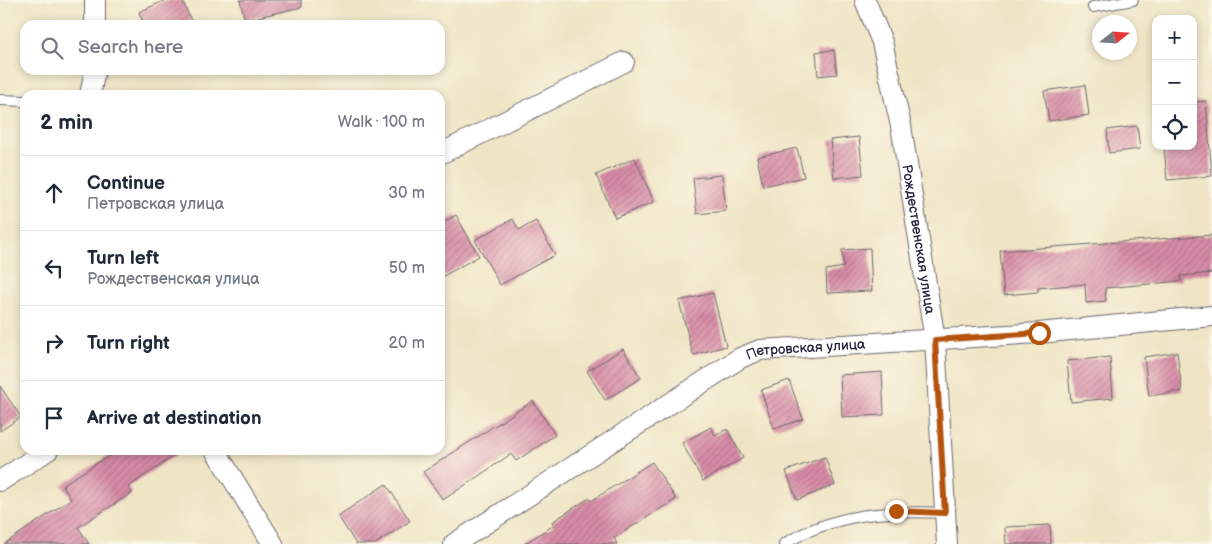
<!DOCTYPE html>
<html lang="en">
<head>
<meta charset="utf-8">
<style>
  :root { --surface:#fff; --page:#f2f2f3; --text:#1f2937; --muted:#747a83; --line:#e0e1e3 }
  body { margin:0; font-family:"Balsamiq Sans",sans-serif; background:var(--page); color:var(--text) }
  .controls { position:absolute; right:15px; top:15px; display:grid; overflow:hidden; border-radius:10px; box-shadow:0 2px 8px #0003 }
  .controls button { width:45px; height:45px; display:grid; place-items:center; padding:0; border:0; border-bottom:1px solid var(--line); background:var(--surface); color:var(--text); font:25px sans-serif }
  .compass { position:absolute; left:1092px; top:15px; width:45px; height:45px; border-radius:50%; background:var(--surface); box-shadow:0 2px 8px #0003; rotate:73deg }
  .stop { position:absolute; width:15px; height:15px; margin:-11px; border:4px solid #b45309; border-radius:50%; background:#fff }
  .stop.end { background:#b45309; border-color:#fff; box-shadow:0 1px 5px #0008 }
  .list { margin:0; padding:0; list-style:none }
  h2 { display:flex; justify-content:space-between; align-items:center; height:65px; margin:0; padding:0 20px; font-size:21px }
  h2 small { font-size:16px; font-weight:400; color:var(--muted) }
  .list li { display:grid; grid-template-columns:32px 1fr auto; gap:15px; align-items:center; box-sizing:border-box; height:75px; padding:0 20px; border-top:1px solid var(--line) }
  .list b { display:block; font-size:19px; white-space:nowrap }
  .list p { margin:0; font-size:16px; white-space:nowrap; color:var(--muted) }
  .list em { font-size:16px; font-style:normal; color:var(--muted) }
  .icon { flex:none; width:28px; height:28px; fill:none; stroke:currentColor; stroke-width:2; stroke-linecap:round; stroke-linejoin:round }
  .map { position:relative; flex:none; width:1212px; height:544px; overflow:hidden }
  .search { position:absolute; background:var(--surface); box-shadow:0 2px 8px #0003; left:20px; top:20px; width:425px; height:55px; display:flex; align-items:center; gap:12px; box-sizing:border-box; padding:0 18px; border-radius:15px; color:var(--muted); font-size:19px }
  .panel { position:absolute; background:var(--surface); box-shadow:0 2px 8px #0003; left:20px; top:90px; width:425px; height:365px; border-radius:15px }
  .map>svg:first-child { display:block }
  .building { fill:url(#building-hatch) }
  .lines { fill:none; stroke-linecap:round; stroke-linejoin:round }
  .lane-casing { stroke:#6a666b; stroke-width:12 }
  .street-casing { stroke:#6a666b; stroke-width:22 }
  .lane { stroke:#fff; stroke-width:10 }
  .street { stroke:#fff; stroke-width:20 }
  .route { stroke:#b45309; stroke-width:6 }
  .labels { text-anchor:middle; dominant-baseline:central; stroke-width:4.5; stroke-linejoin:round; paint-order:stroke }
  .street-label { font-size:14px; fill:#22223b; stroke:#fcf5e5 }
</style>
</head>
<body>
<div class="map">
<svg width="1212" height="544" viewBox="0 0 1212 544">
  <defs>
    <pattern id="building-hatch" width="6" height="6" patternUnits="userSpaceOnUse" patternTransform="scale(1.25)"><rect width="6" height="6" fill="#d88ca7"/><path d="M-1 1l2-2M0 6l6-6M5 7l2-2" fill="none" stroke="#af7289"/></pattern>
  </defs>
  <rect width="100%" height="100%" fill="#fcf5e5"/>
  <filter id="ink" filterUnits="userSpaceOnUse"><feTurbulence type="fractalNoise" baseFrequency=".02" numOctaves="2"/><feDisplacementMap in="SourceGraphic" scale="10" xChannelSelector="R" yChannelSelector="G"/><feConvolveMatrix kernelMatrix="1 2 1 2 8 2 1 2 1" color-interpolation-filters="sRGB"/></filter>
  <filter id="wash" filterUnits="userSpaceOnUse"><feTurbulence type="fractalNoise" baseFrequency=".0096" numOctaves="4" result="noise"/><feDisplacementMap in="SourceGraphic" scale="20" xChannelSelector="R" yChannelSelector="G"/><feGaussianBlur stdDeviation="1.12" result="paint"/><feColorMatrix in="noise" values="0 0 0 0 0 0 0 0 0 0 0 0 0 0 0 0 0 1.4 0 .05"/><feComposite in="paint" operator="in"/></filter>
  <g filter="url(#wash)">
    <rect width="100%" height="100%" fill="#efe5c5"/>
    <g id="blocks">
      <!-- building -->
      <g class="building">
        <path d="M 166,0 L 182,0 L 193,25 L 144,25 L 139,12 Z"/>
        <path d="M 240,0 L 301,0 L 302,7 L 245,20 Z"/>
        <path d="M 834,50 L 837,74 L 818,76 L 816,52 Z"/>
        <path d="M 1085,85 L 1089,115 L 1049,121 L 1044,91 Z"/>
        <path d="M 1206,101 L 1212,176 L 1167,180 L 1164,146 L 1193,146 L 1193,102 Z"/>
        <path d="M 1137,126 L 1140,149 L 1109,153 L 1107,130 Z"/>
        <path d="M 859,137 L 863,175 L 834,178 L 830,140 Z"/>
        <path d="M 797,148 L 804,177 L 763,186 L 757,157 Z"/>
        <path d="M 635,158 L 654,202 L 615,218 L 596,175 Z"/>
        <path d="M 722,175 L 726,211 L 697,214 L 693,178 Z"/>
        <path d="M 456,215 L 479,256 L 440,278 L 440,224 Z"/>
        <path d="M 513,219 L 519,230 L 536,221 L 555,255 L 500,285 L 475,240 Z"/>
        <path d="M 1212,235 L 1212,273 L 1181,276 L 1181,281 L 1105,288 L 1106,301 L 1086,303 L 1085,284 L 1038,288 L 1038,292 L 1004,295 L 1000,251 Z"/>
        <path d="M 870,248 L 872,291 L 827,293 L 826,270 L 844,267 L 842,250 Z"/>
        <path d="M 713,293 L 726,346 L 693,355 L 679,301 Z"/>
        <path d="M 623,349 L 641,378 L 605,400 L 587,371 Z"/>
        <path d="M 1177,352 L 1182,391 L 1149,396 L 1144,357 Z"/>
        <path d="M 1110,357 L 1113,398 L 1071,402 L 1067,361 Z"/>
        <path d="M 882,372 L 884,415 L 842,417 L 840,375 Z"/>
        <path d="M 789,380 L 803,419 L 774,429 L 761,390 Z"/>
        <path d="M 0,386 L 21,417 L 0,431 Z"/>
        <path d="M 533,401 L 555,435 L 516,461 L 511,454 L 443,500 L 423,472 Z"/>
        <path d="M 711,427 L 715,435 L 727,429 L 743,458 L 703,481 L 682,443 Z"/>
        <path d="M 118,450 L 183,450 L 128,487 L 132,493 L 78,527 L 89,544 L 4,544 L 71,499 L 62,485 Z"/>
        <path d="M 825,457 L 835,485 L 797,500 L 786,471 Z"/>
        <path d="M 652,462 L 676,499 L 614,538 L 617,544 L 524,544 L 554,525 L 552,522 L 589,498 L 591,501 Z"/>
        <path d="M 386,484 L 410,521 L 375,544 L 356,544 L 338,516 Z"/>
        <path d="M 1050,525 L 1051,544 L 1006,544 L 1005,527 Z"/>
      </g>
    </g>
  </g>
  <g filter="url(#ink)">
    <use href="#blocks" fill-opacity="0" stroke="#6a666b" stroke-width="1"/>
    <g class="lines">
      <!-- lane casing -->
      <g class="lane-casing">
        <g id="lane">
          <path d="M 1093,7 L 1133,0"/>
          <path d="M 0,100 L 25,101"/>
          <path d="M 784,544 C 835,513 887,510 945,513"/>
        </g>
      </g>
      <!-- street casing -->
      <g class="street-casing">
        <g id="street">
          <path id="s1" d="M 865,0 L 882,42 L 901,126 L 935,340 L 947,544"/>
          <path d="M 95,25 L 95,0"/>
          <path d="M 90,95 L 95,70"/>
          <path d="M 440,154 L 624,62"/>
          <path d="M 215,450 L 273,544"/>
          <path d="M 0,481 L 48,450"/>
          <path id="s2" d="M 454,544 L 740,358 L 760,350 L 1039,333 L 1212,316"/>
        </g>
      </g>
      <!-- lane -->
      <use href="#lane" class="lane"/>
      <!-- street -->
      <use href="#street" class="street"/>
    </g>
  </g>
  <g class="lines" filter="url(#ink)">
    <!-- route -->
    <path class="route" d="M 896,511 L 945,513 L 935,340 L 1039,333"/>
  </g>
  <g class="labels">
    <!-- street labels -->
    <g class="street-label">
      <text stroke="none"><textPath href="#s1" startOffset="246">Рождественская улица</textPath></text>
      <text stroke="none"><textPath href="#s2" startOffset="408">Петровская улица</textPath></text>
    </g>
  </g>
</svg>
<div class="controls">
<button>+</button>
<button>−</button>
<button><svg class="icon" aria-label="locate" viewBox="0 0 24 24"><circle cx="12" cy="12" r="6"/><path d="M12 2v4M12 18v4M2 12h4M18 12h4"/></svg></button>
</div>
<svg class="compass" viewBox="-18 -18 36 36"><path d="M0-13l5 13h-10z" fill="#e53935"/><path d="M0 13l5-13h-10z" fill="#747a83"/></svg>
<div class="stop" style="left:1039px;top:333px"></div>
<div class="stop end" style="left:896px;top:511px"></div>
<div class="search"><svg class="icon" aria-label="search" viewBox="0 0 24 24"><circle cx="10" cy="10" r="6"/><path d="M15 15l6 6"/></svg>Search here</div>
<section class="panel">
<h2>2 min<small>Walk · 100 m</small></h2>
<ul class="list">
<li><svg class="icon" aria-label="ahead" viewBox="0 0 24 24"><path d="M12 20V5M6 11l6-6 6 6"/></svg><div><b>Continue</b><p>Петровская улица</p></div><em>30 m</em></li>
<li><svg class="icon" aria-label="left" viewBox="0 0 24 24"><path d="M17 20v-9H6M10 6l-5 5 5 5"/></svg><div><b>Turn left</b><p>Рождественская улица</p></div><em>50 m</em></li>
<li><svg class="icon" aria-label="right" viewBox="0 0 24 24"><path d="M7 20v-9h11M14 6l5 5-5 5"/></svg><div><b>Turn right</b></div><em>20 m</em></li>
<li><svg class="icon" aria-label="arrive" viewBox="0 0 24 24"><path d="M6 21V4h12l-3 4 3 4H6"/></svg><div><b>Arrive at destination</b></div></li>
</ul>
</section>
</div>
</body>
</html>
